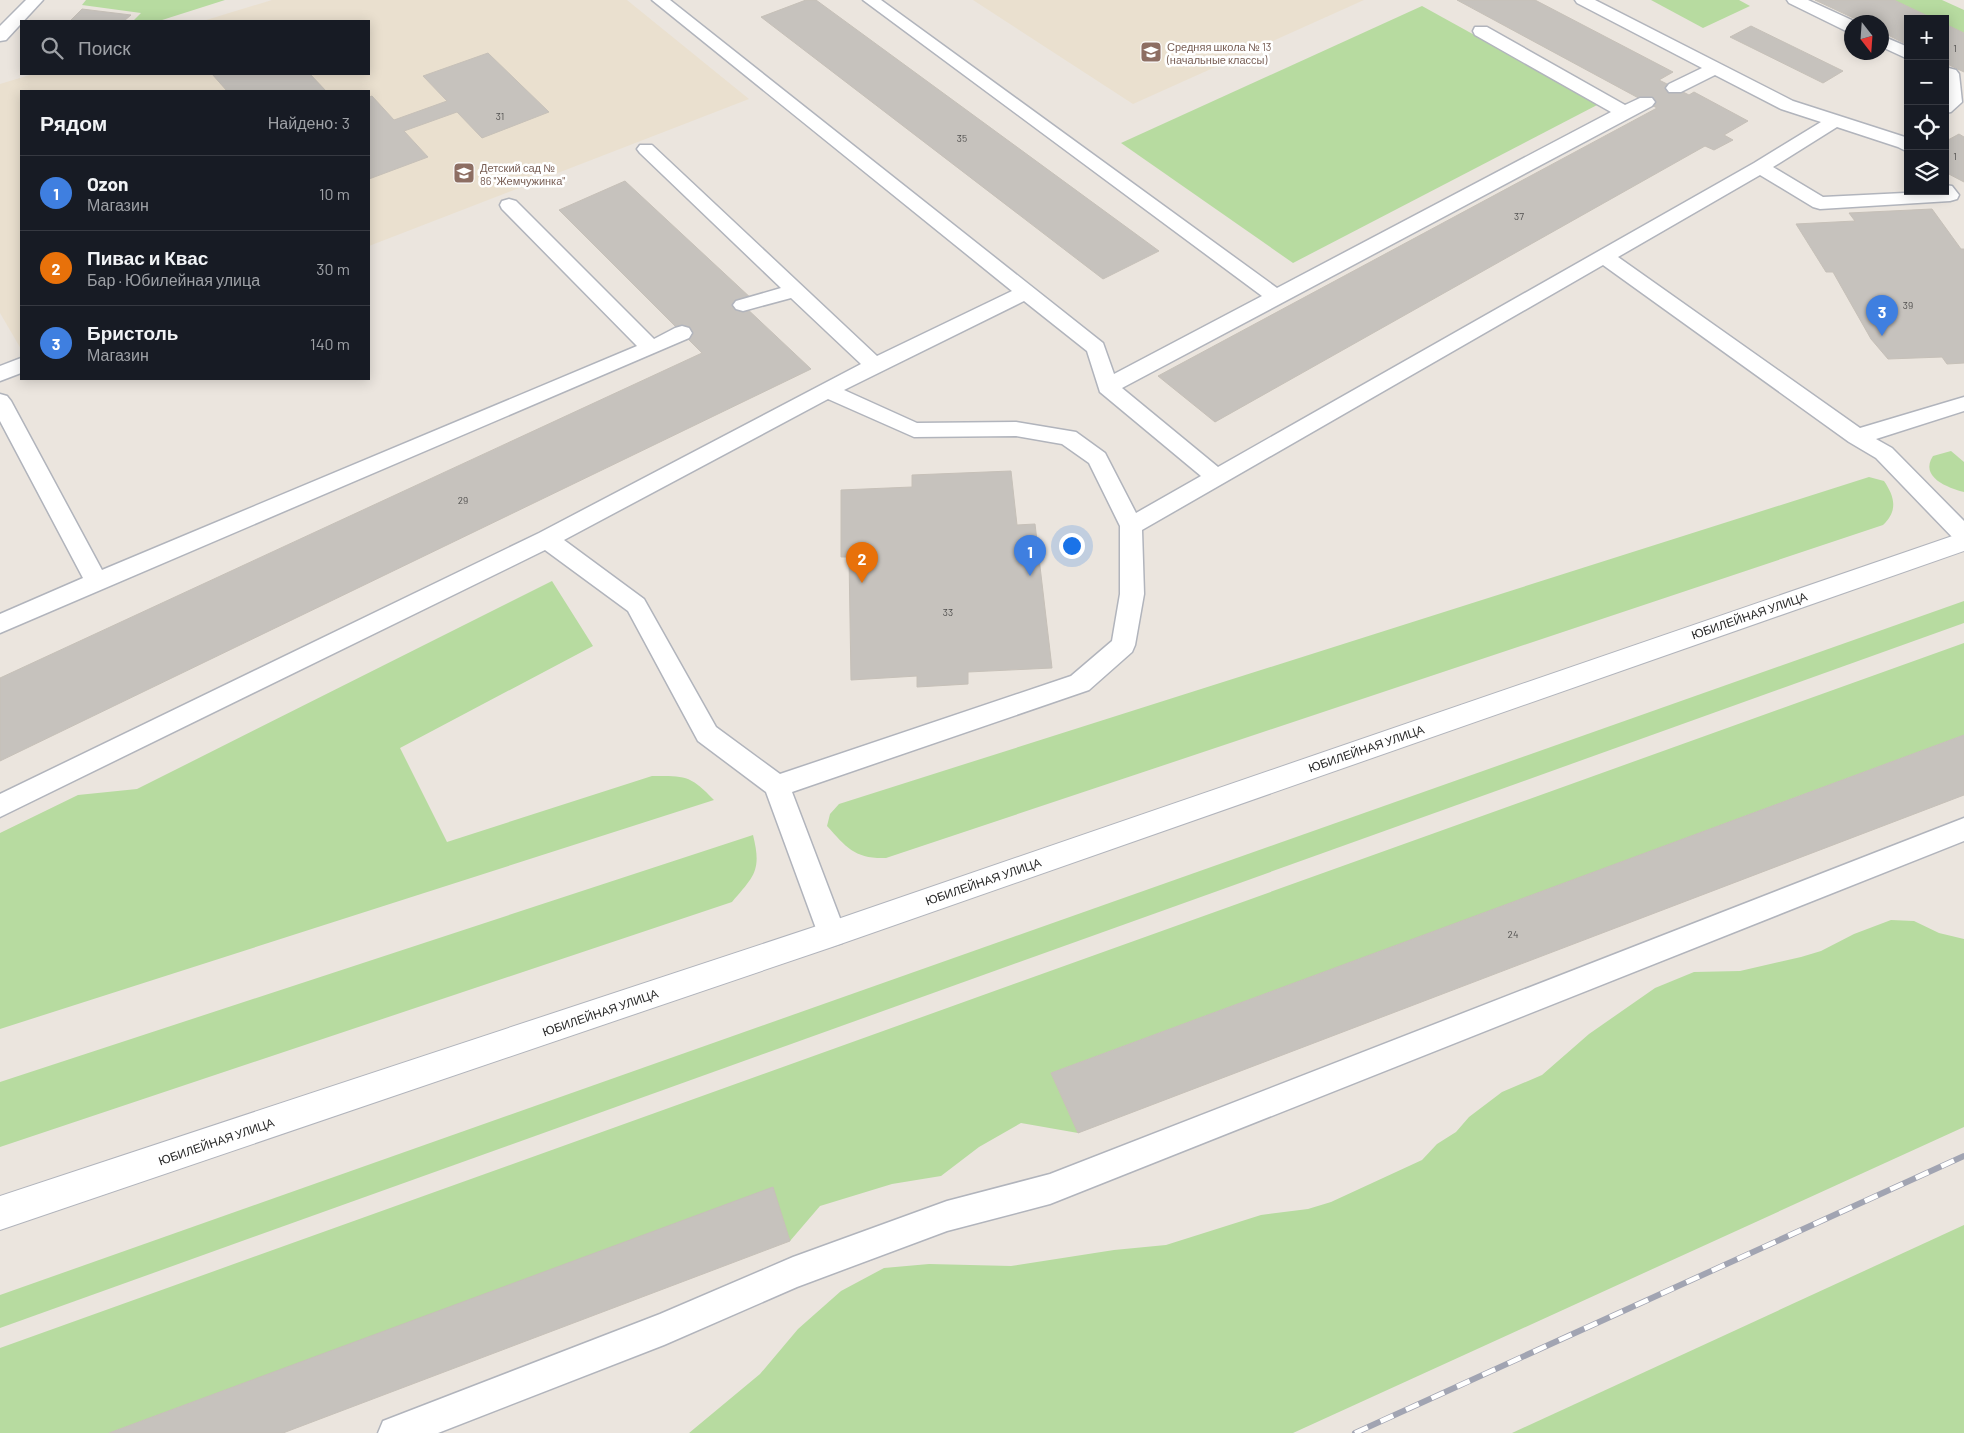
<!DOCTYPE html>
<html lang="ru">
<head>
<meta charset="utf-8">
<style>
  :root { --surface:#171b24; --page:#20242c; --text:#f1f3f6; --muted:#9ea1a6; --line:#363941; --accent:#db2777 }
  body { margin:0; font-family:Barlow,sans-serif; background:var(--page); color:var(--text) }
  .controls { position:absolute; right:15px; top:15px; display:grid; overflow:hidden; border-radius:0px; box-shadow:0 2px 12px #0003 }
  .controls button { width:45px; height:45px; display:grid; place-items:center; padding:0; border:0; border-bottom:1px solid var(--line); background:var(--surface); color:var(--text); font:25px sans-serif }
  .compass { position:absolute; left:1844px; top:15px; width:45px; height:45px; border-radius:50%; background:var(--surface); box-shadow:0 2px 12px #0003; rotate:163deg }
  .you { position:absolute; left:1071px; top:545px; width:18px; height:18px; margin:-12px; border:4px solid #fff; border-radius:50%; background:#1a73e8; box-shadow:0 0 0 8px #1a73e833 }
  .badge { display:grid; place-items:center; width:32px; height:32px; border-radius:50%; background:var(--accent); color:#fff; font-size:16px; font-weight:700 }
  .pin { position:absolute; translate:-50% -41px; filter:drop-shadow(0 1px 2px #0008) }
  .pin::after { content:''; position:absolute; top:26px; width:18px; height:15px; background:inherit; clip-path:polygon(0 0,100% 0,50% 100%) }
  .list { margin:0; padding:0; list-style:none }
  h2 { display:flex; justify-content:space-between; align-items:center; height:65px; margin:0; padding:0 20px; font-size:21px }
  h2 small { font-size:16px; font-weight:400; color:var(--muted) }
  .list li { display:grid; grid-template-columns:32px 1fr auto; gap:15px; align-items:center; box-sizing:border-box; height:75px; padding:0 20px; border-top:1px solid var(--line) }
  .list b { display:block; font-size:19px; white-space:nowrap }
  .list p { margin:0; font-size:16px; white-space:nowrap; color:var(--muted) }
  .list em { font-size:16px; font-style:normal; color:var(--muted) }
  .icon { flex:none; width:28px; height:28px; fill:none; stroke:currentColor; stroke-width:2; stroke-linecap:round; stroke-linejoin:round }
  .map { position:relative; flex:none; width:1964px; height:1433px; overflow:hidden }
  .search { position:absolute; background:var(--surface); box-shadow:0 2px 12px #0003; left:20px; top:20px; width:350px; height:55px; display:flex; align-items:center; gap:12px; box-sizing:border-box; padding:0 18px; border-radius:0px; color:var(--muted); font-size:19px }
  .panel { position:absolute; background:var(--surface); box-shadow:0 2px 12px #0003; left:20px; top:90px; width:350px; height:290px; border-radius:0px }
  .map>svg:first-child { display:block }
  .education { fill:#eae0cf }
  .green { fill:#b7dba0 }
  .building { fill:#c6c2bd; stroke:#c6c0b8 }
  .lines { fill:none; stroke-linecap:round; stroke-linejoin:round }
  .service-casing { stroke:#b1b4bc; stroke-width:3 }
  .secondary-casing { stroke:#b1b4bc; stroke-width:2 }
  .service { fill:#fff; fill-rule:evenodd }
  .secondary { fill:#fff; fill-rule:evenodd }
  .rail-casing { stroke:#a1a4b2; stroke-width:6 }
  .rail { stroke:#fff; stroke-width:4.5; stroke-dasharray:14; stroke-linecap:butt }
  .labels { text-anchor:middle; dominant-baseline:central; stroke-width:5; stroke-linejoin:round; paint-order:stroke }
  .number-label { font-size:10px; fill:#51504f }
  .far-education-label { font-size:11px; fill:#785e54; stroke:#fff; text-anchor:start }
  .street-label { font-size:12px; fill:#2a2a2a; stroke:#fff }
</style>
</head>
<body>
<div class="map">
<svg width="1964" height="1433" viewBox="0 0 1964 1433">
  <rect width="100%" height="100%" fill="#ebe5de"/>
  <!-- education -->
  <g class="education">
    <path d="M 272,0 L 627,0 L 749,99 L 369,246 L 369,91 L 21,91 L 21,349 L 0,313 L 0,84 L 33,74 L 369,74 L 369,21 L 203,21 Z"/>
    <path d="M 973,0 L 1364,0 L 1133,104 Z"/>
  </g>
  <!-- green -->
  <g class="green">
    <path d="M 86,0 L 225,0 L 159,21 L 133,21 L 141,13 L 82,5 Z"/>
    <path d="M 1651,0 L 1739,0 L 1750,6 L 1703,28 Z"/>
    <path d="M 1894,0 L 1942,0 L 1964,10 L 1964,33 L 1945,24 L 1945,19 L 1934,19 Z"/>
    <path d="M 1422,6 L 1599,104 L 1293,263 L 1121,143 Z"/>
    <path d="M 1951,451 L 1964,462 L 1964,492 C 1948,488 1919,477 1933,456 Z"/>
    <path d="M 1869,477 L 1884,481 C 1895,497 1898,511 1883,525 L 886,858 C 855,859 847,848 827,826 L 830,814 L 839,804 Z"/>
    <path d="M 552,581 L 593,646 L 400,748 L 447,842 L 652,776 C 686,776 690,775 714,800 L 0,1029 L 0,833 L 78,795 L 137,789 Z"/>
    <path d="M 1964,601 L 1964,623 L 0,1328 L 0,1295 Z"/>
    <path d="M 1964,643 L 1964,735 L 1051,1073 L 1078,1133 L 1021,1123 L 979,1147 L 941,1176 L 892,1184 L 820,1206 L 790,1241 L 773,1188 L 109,1433 L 0,1433 L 0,1348 Z"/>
    <path d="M 753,835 C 762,871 754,876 732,902 L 0,1147 L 0,1082 Z"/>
    <path d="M 1891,920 L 1914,921 L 1939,933 L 1964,939 L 1964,1127 L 1293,1433 L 689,1433 L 760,1374 L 798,1329 L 841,1291 L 884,1268 L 929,1264 L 1011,1266 L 1114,1250 L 1166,1245 L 1261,1215 L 1308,1209 L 1331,1202 L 1422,1160 L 1437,1144 L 1456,1132 L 1469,1117 L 1502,1092 L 1542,1075 L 1589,1034 L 1655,988 L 1694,972 L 1740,971 L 1801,957 L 1821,951 L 1854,934 Z"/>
    <path d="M 1964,1225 L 1964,1433 L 1512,1433 Z"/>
  </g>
  <!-- building -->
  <g class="building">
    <path d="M 806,0 L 816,0 L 1159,251 L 1103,279 L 761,17 Z"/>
    <path d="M 1457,0 L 1535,0 L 1673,72 L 1659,80 L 1689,95 L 1694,92 L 1748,121 L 1724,135 L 1733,140 L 1714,150 L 1705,146 L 1215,422 L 1158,376 L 1657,108 Z"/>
    <path d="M 1815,0 L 1894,0 L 1934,19 L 1908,19 L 1908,45 L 1882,32 L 1882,22 L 1862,22 Z"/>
    <path d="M 82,9 L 131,15 L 124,21 L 70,21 Z"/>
    <path d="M 1945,24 L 1964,33 L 1964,72 L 1945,63 Z"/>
    <path d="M 1751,26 L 1843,71 L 1823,83 L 1730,37 Z"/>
    <path d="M 488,53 L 549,112 L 482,138 L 457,112 L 404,131 L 428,157 L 369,179 L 369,97 L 372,96 L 394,120 L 447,101 L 423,76 Z"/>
    <path d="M 212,74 L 310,74 L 326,91 L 227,91 Z"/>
    <path d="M 1959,134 L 1964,137 L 1964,182 L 1945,172 L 1945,139 L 1948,140 Z"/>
    <path d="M 625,181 L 753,300 L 743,305 L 811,369 L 0,761 L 0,678 L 702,353 L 559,210 Z"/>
    <path d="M 1932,209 L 1961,249 L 1964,249 L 1964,363 L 1947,364 L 1942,357 L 1888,359 L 1871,339 L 1833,272 L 1826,272 L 1796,224 L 1855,221 L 1849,213 Z"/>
    <path d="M 1011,471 L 1017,525 L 1035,524 L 1052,668 L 968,672 L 968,684 L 917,687 L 917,676 L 851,680 L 849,557 L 841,557 L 841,490 L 912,487 L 912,475 Z"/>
    <path d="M 1964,735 L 1964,795 L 1078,1133 L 1051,1073 Z"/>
    <path d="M 773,1187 L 790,1241 L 283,1433 L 109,1433 Z"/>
  </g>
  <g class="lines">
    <!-- service casing -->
    <g class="service-casing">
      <g id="service">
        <path d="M 26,0 L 43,0 L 6,40 L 0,41 L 0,26 Z"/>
        <path d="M 652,0 L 670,0 L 1103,343 L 1114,374 L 1262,296 L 863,0 L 881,0 L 1277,288 L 1611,112 L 1475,35 L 1473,31 L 1475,27 L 1487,27 L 1625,105 L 1640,98 L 1652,98 L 1655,102 L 1652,106 L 1122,388 L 1218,467 L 1754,163 L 1821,122 L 1781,109 L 1715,75 L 1681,92 L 1669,92 L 1666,88 L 1669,84 L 1702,68 L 1577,3 L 1575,0 L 1595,0 L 1793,101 L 1908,138 L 1908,152 L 1898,147 L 1837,127 L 1773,167 L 1823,197 L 1945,191 L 1945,185 L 1952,186 L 1959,195 L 1957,199 L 1950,201 L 1820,209 L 1813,207 L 1760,175 L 1618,257 L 1860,428 L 1964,397 L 1964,411 L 1876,439 L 1892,448 L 1964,521 L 1964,543 L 1956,541 L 1876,458 L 1849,442 L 1603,265 L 1142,530 L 1144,594 L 1135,645 L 1132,652 L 1089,690 L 792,792 L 846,934 L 842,943 L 832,946 L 822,943 L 818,934 L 766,792 L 698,741 L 628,611 L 545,550 L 0,817 L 0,794 L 539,533 L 861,364 L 791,298 L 743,311 L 736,309 L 733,305 L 736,301 L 781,288 L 640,153 L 637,149 L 640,145 L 652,145 L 877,356 L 1012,291 ZM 1024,301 L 1087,351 L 1100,392 L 1201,476 L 1136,513 L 1105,453 L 1076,432 L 1016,422 L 917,423 L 844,390 ZM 828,399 L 914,437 L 1016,436 L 1062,444 L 1089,463 L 1120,526 L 1120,594 L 1112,641 L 1071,676 L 780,774 L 716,727 L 644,599 L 564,540 Z"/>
        <path d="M 1787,0 L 1808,0 L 1856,22 L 1852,22 L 1852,32 L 1846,31 L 1789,3 Z"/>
        <path d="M 1882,36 L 1908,47 L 1908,59 L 1882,47 Z"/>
        <path d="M 1945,67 L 1956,70 L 1959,74 L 1962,102 L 1951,112 L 1945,113 Z"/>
        <path d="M 509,199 L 516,201 L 654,339 L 675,328 L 682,326 L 689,328 L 692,333 L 689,338 L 0,633 L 0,614 L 83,578 L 0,421 L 0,394 L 7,396 L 11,401 L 102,570 L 637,346 L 502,209 L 500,205 L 502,201 Z"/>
        <path d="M 21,358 L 21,373 L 0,381 L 0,366 Z"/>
        <path d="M 1964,818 L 1964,841 L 1050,1204 L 947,1231 L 797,1287 L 664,1345 L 438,1433 L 378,1433 L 383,1421 L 660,1314 L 793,1257 L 947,1201 L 1050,1174 Z"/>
      </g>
    </g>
    <!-- secondary casing -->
    <g class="secondary-casing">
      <path id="secondary" d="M 1964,532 L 1964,551 L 832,947 L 0,1230 L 0,1196 L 832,921 Z"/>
    </g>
    <!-- service -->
    <use href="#service" class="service"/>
    <!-- secondary -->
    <use href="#secondary" class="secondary"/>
    <!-- rail casing -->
    <g class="rail-casing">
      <path id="rail" d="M 1355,1433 L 1964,1156"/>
    </g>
    <!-- rail -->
    <use href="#rail" class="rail"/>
  </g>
  <!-- icons -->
  <defs>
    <g id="school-square" transform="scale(1.125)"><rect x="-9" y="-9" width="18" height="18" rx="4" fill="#8d6e63" stroke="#fff"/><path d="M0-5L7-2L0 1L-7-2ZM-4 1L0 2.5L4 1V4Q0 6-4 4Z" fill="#fff"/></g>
  </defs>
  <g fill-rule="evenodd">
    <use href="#school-square" x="1151" y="52"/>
    <use href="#school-square" x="464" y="173"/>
  </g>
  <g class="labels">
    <!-- number labels -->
    <g class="number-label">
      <text x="1955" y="48">1</text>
      <text x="500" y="116">31</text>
      <text x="962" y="138">35</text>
      <text x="1955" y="156">1</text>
      <text x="1519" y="216">37</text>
      <text x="1908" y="305">39</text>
      <text x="463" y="500">29</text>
      <text x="948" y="612">33</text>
      <text x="1513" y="934">24</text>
    </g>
    <!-- far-education labels -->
    <g class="far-education-label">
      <text x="1167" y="46">Средняя школа № 13<tspan x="1167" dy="13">(начальные классы)</tspan></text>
      <text x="480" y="167">Детский сад №<tspan x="480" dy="13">86 "Жемчужинка"</tspan></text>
    </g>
    <!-- street labels -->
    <g class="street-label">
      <text transform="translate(1749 615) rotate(-19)">ЮБИЛЕЙНАЯ УЛИЦА</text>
      <text transform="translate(1366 748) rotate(-19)">ЮБИЛЕЙНАЯ УЛИЦА</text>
      <text transform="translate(983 881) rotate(-19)">ЮБИЛЕЙНАЯ УЛИЦА</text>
      <text transform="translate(600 1012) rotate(-19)">ЮБИЛЕЙНАЯ УЛИЦА</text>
      <text transform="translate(216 1141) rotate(-19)">ЮБИЛЕЙНАЯ УЛИЦА</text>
    </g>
  </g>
</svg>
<div class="controls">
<button>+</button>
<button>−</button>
<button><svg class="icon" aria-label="locate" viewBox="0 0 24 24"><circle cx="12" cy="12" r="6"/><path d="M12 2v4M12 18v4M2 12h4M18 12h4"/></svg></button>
<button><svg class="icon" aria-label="layers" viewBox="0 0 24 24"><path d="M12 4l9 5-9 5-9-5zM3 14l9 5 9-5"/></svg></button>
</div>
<svg class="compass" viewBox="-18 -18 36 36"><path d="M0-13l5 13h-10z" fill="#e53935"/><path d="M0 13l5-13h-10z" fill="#9ea1a6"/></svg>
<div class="you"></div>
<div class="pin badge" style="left:1030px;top:576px;background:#3f7fe0">1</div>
<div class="pin badge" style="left:862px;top:583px;background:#e8710a">2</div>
<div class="pin badge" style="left:1882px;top:336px;background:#3f7fe0">3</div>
<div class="search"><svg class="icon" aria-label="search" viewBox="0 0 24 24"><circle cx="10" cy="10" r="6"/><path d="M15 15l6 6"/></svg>Поиск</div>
<section class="panel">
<h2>Рядом<small>Найдено: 3</small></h2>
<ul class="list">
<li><span class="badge" style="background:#3f7fe0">1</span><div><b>Ozon</b><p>Магазин</p></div><em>10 m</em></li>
<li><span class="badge" style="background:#e8710a">2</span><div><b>Пивас и Квас</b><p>Бар · Юбилейная улица</p></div><em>30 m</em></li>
<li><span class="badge" style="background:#3f7fe0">3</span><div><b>Бристоль</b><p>Магазин</p></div><em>140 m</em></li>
</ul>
</section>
</div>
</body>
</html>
